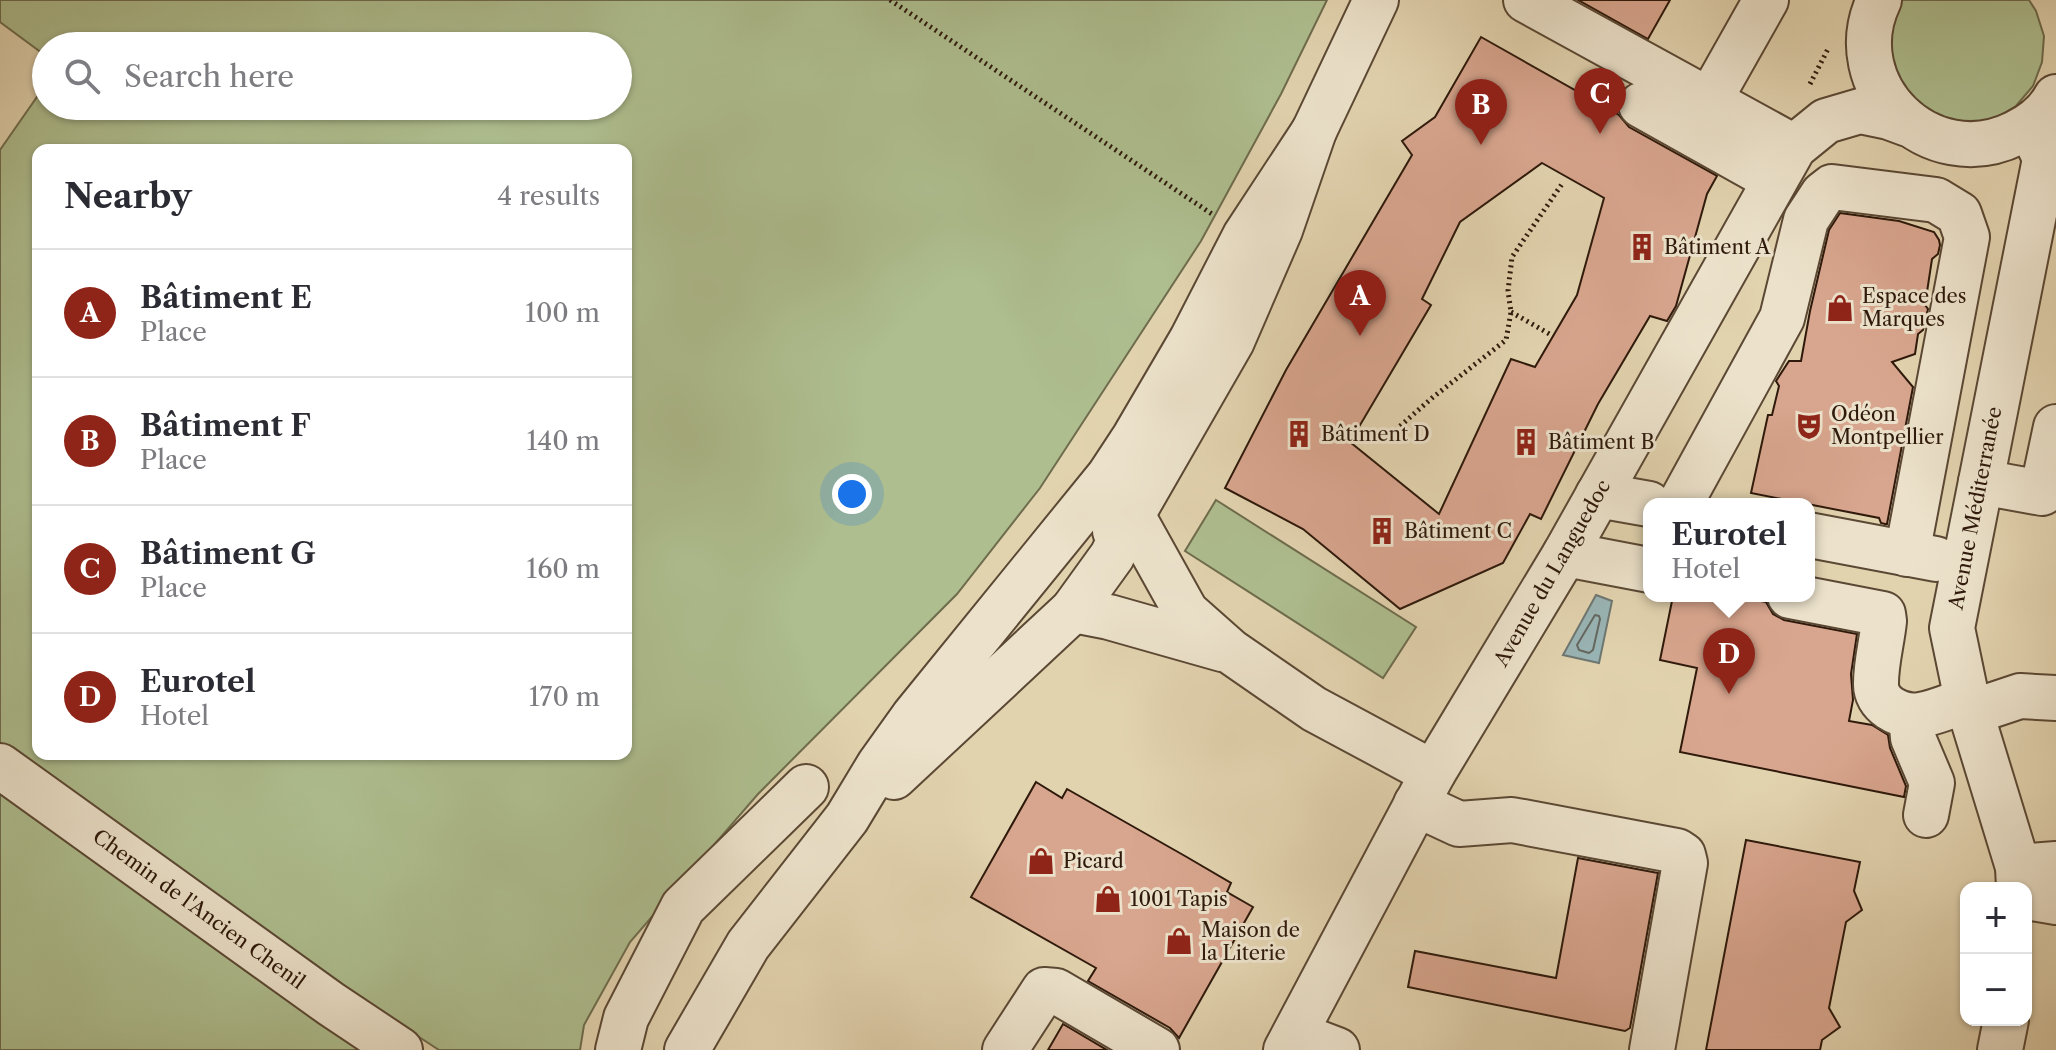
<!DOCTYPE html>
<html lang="en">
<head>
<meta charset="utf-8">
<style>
  :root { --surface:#fff; --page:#f7f7f7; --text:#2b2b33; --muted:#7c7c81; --line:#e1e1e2; --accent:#8f2418 }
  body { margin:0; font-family:"Libre Caslon Text",serif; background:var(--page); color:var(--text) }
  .controls { position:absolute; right:24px; bottom:24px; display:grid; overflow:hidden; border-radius:16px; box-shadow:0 2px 6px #0004 }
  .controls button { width:72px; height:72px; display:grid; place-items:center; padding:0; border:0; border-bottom:2px solid var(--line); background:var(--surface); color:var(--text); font:40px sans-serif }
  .you { position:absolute; left:852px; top:494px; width:28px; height:28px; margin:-20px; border:6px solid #fff; border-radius:50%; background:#1a73e8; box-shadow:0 0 0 12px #1a73e833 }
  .badge { display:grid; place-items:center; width:52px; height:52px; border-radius:50%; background:var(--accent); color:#fff; font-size:26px; font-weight:700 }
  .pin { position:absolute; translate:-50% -66px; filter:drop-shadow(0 2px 4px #0008) }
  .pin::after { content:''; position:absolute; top:42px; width:28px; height:24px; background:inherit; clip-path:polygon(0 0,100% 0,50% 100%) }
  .popup { position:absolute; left:1643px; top:498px; width:172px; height:104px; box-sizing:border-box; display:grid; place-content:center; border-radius:16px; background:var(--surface); filter:drop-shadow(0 2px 6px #0005); font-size:26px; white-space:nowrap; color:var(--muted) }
  .popup b { font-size:30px; color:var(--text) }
  .popup::after { content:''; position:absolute; left:50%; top:100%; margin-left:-16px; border:16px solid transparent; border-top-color:var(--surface) }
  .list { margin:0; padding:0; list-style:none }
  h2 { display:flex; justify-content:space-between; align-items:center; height:104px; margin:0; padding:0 32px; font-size:34px }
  h2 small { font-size:26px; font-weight:400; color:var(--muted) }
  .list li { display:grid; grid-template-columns:52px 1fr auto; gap:24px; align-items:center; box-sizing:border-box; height:128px; padding:0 32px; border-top:2px solid var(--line) }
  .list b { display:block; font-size:30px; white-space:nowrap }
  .list p { margin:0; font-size:26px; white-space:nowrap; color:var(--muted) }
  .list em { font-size:26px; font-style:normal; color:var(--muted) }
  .icon { flex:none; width:44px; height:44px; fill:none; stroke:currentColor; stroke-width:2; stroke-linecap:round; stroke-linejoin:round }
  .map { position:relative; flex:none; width:2056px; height:1050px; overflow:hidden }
  .search { position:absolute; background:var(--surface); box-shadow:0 2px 6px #0004; left:32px; top:32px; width:600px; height:88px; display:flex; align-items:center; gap:20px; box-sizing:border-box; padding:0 28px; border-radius:44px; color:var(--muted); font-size:30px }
  .panel { position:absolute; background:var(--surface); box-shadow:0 2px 6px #0004; left:32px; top:144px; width:600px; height:616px; border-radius:16px }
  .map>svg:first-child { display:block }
  .green { fill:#aebe8f; stroke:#6e6c4d; stroke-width:2; fill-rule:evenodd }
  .water { fill:#99b5b6; stroke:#6e7772; stroke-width:2 }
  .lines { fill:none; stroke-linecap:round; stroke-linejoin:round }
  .shore { stroke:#646760; stroke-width:2 }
  .building { fill:#d8a58e; stroke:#2e190b; stroke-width:2; fill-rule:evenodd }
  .minor-casing { stroke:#5b4834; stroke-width:48 }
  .path { stroke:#2e190b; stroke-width:5; stroke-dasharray:2 4; stroke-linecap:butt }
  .minor { stroke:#ece2cb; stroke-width:44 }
  .labels { text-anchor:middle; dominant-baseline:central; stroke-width:6; stroke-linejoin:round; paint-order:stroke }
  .poi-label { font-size:20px; fill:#2e190b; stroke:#ece2cb; text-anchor:start }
  .street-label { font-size:20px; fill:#2e190b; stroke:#ece2cb }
</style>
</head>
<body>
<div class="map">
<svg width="2056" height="1050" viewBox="0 0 2056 1050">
  <rect width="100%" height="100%" fill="#e2d3af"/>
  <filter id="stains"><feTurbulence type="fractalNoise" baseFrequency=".0025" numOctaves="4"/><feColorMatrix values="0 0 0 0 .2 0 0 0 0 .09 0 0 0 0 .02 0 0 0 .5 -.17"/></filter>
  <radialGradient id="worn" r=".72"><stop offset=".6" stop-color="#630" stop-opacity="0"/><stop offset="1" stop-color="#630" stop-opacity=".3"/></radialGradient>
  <!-- green -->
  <g class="green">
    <path d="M 0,0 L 1327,0 L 1281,94 L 1201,241 L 1040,488 L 957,594 L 758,794 L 630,942 L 584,1025 L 580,1050 L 439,1050 L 355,995 L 0,746 L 0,150 L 46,84 L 46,106 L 618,106 L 618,46 L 46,46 L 46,56 L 0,22 ZM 38,150 L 626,150 L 626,754 L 38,754 Z"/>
    <path d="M 1902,0 L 2029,0 L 2036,11 L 2044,36 L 2042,62 L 2033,86 L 2016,106 L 1994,119 L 1969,124 L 1920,110 L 1890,68 L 1893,16 Z"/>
    <path d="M 1216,500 L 1416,627 L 1383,678 L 1185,551 Z"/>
    <path d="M 0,777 L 385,1050 L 0,1050 Z"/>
  </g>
  <!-- water -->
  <path class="water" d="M 1596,595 L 1612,601 L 1599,663 L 1563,655 Z"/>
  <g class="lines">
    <!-- shore -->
    <path class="shore" d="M 1595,615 L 1599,616 L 1600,619 L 1593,650 L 1589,653 L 1579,650 L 1577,645 Z"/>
  </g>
  <!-- building -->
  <g class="building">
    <path d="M 1578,0 L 1670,0 L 1648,39 Z"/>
    <path d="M 1481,37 L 1619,115 L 1629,127 L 1717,176 L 1707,194 L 1676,306 L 1667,321 L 1650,316 L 1598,404 L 1541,519 L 1530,514 L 1503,563 L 1400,609 L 1303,529 L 1225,488 L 1286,370 L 1412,155 L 1402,141 L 1435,117 ZM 1542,163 L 1604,198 L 1577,295 L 1535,367 L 1511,359 L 1439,514 L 1350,442 L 1431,305 L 1422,299 L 1460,222 Z"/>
    <path d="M 1840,213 L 1899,221 L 1934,232 L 1939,240 L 1940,245 L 1938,254 L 1932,259 L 1925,305 L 1928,309 L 1923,330 L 1918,334 L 1915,354 L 1892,362 L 1913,387 L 1887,524 L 1885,524 L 1881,523 L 1879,518 L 1751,493 L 1768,415 L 1772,415 L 1779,386 L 1776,381 L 1789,361 L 1801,361 L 1810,311 L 1829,230 Z"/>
    <path d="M 1673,596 L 1735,596 L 1766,602 L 1773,614 L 1784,620 L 1857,634 L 1851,674 L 1853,700 L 1849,721 L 1872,725 L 1888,735 L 1890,748 L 1906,786 L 1904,797 L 1680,752 L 1697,668 L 1660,660 Z"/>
    <path d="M 1036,782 L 1062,798 L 1067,789 L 1185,856 L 1231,883 L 1227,892 L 1253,907 L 1179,1038 L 1170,1028 L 1088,981 L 1096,968 L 971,897 Z"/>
    <path d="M 1746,840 L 1860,862 L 1854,891 L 1862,910 L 1846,922 L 1829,1008 L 1840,1027 L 1822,1040 L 1820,1050 L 1706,1050 Z"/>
    <path d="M 1578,858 L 1658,873 L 1630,1028 L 1625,1031 L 1408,987 L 1415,951 L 1556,978 Z"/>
    <path d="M 1063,1024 L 1107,1050 L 1048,1050 Z"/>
  </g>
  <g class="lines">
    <!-- minor casing -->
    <g class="minor-casing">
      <g id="minor">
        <path d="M 1526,0 L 1794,147"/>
        <path d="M 1879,0 C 1838,86 1930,176 2016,133 C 2032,125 2047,114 2056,97"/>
        <path d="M 1709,101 L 1766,0"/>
        <path d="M 1641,105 L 1775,180"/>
        <path d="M 1981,482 L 2042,493 L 2056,427"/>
        <path d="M 1598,495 L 1649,504"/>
        <path d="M 1680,504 L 1782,318 L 1806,220 L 1823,194 L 1832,187 L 1936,200 L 1959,214 L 1967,237 L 1907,554"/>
        <path d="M 1115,531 L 1132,515 L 1186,612 L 1230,651 L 1314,709 L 1433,773"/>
        <path d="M 1809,535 L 1936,559"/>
        <path d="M 1565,554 L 1649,570"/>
        <path d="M 1790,596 L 1883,614 L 1884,621 C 1882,641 1876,662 1876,683 C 1875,704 1899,718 1920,715 C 1935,713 1952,705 1967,700"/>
        <path d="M 1073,610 L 1109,617 L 1222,649"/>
        <path d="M 1972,712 L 2020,696 L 2056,698"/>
        <path d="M 1911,716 L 1913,738 L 1932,783 L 1926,815"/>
        <path d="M 0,766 L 331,1004 L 400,1050"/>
        <path d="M 894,777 L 1073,610 L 1112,556 L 1132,515 L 1232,341 L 1280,230 L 1314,131 L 1376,0"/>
        <path d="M 1416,804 L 1459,824 L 1512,820 L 1677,851 L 1683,855 L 1685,863 L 1652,1050"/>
        <path d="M 2018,867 L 2056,864"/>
        <path d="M 2019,888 L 2018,867 L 1967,700 L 1952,628 L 2044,164 L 2044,156 L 2030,126"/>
        <path d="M 2026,897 L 2056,902"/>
        <path d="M 1295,1034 L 1337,1050"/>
        <path d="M 618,1050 L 626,1018 L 683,907 L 806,787"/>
        <path d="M 687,1050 L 748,945 L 847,818 L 879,765 L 914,716 L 1109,476 L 1134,438 L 1192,339 L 1245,236 L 1314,131"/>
        <path d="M 1005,1050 L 1044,990 L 1056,991 L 1157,1050"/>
        <path d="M 1286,1050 L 1433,773 L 1565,554 L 1794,147 L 1826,121 L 1860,111 L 1889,117 L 1908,124"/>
        <path d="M 2000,1050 L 2006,1020"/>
      </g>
    </g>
    <!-- path -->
    <g class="path">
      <path d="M 890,0 L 1212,214"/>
      <path d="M 1810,84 L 1829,47"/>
      <path d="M 1511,312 L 1553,336"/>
      <path d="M 1391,434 L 1432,398 L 1506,340 L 1511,312 L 1508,291 L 1512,257 L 1562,184"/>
    </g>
    <!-- minor -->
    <use href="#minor" class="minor"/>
  </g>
  <!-- icons -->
  <defs>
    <g id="building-bare" transform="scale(2.16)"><path d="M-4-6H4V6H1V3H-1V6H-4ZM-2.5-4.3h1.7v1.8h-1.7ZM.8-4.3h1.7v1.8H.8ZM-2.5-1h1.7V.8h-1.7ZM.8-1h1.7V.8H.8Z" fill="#8f2418" stroke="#ece2cb" stroke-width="2.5" paint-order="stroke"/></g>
    <g id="shop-bare" transform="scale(2.16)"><path d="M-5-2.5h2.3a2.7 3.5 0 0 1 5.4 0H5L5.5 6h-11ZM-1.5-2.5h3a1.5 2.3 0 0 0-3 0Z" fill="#8f2418" stroke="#ece2cb" stroke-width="2.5" paint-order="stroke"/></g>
    <g id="theatre-bare" transform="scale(2.16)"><path d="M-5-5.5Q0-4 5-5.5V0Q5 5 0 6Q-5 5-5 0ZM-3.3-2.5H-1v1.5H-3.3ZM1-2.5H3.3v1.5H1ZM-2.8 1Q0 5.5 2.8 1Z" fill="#8f2418" stroke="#ece2cb" stroke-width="2.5" paint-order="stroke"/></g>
  </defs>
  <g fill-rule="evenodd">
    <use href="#building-bare" x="1642" y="247"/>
    <use href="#shop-bare" x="1840" y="308"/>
    <use href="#theatre-bare" x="1809" y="426"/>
    <use href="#building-bare" x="1299" y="434"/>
    <use href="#building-bare" x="1526" y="442"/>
    <use href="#building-bare" x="1382" y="531"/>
    <use href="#shop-bare" x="1041" y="861"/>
    <use href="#shop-bare" x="1108" y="899"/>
    <use href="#shop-bare" x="1179" y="941"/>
  </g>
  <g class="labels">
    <!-- poi labels -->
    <g class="poi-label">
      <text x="1664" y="247">Bâtiment A</text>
      <text x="1862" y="296">Espace des<tspan x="1862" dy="23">Marques</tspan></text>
      <text x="1831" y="414">Odéon<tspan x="1831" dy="23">Montpellier</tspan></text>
      <text x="1321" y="434">Bâtiment D</text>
      <text x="1548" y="442">Bâtiment B</text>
      <text x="1404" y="531">Bâtiment C</text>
      <text x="1063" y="861">Picard</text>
      <text x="1130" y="899">1001 Tapis</text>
      <text x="1201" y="930">Maison de<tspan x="1201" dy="23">la Literie</tspan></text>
    </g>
    <!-- street labels -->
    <g class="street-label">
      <text transform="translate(1975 508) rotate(-79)">Avenue Méditerranée</text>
      <text transform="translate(1552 573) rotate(-60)">Avenue du Languedoc</text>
      <text transform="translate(199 909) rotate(36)">Chemin de l'Ancien Chenil</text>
    </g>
  </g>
  <rect width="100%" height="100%" filter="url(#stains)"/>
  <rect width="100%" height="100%" fill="url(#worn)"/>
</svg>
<div class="controls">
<button>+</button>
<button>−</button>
</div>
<div class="you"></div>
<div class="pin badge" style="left:1360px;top:336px">A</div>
<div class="pin badge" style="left:1481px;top:145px">B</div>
<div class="pin badge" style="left:1600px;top:134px">C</div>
<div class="pin badge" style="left:1729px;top:694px">D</div>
<div class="popup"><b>Eurotel</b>Hotel</div>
<div class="search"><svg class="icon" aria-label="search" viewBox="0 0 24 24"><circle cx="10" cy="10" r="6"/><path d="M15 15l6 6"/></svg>Search here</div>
<section class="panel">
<h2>Nearby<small>4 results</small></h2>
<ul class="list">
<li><span class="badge">A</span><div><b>Bâtiment E</b><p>Place</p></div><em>100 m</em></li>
<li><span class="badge">B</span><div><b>Bâtiment F</b><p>Place</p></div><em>140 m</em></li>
<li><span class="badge">C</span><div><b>Bâtiment G</b><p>Place</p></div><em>160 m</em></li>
<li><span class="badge">D</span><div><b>Eurotel</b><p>Hotel</p></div><em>170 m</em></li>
</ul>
</section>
</div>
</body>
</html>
